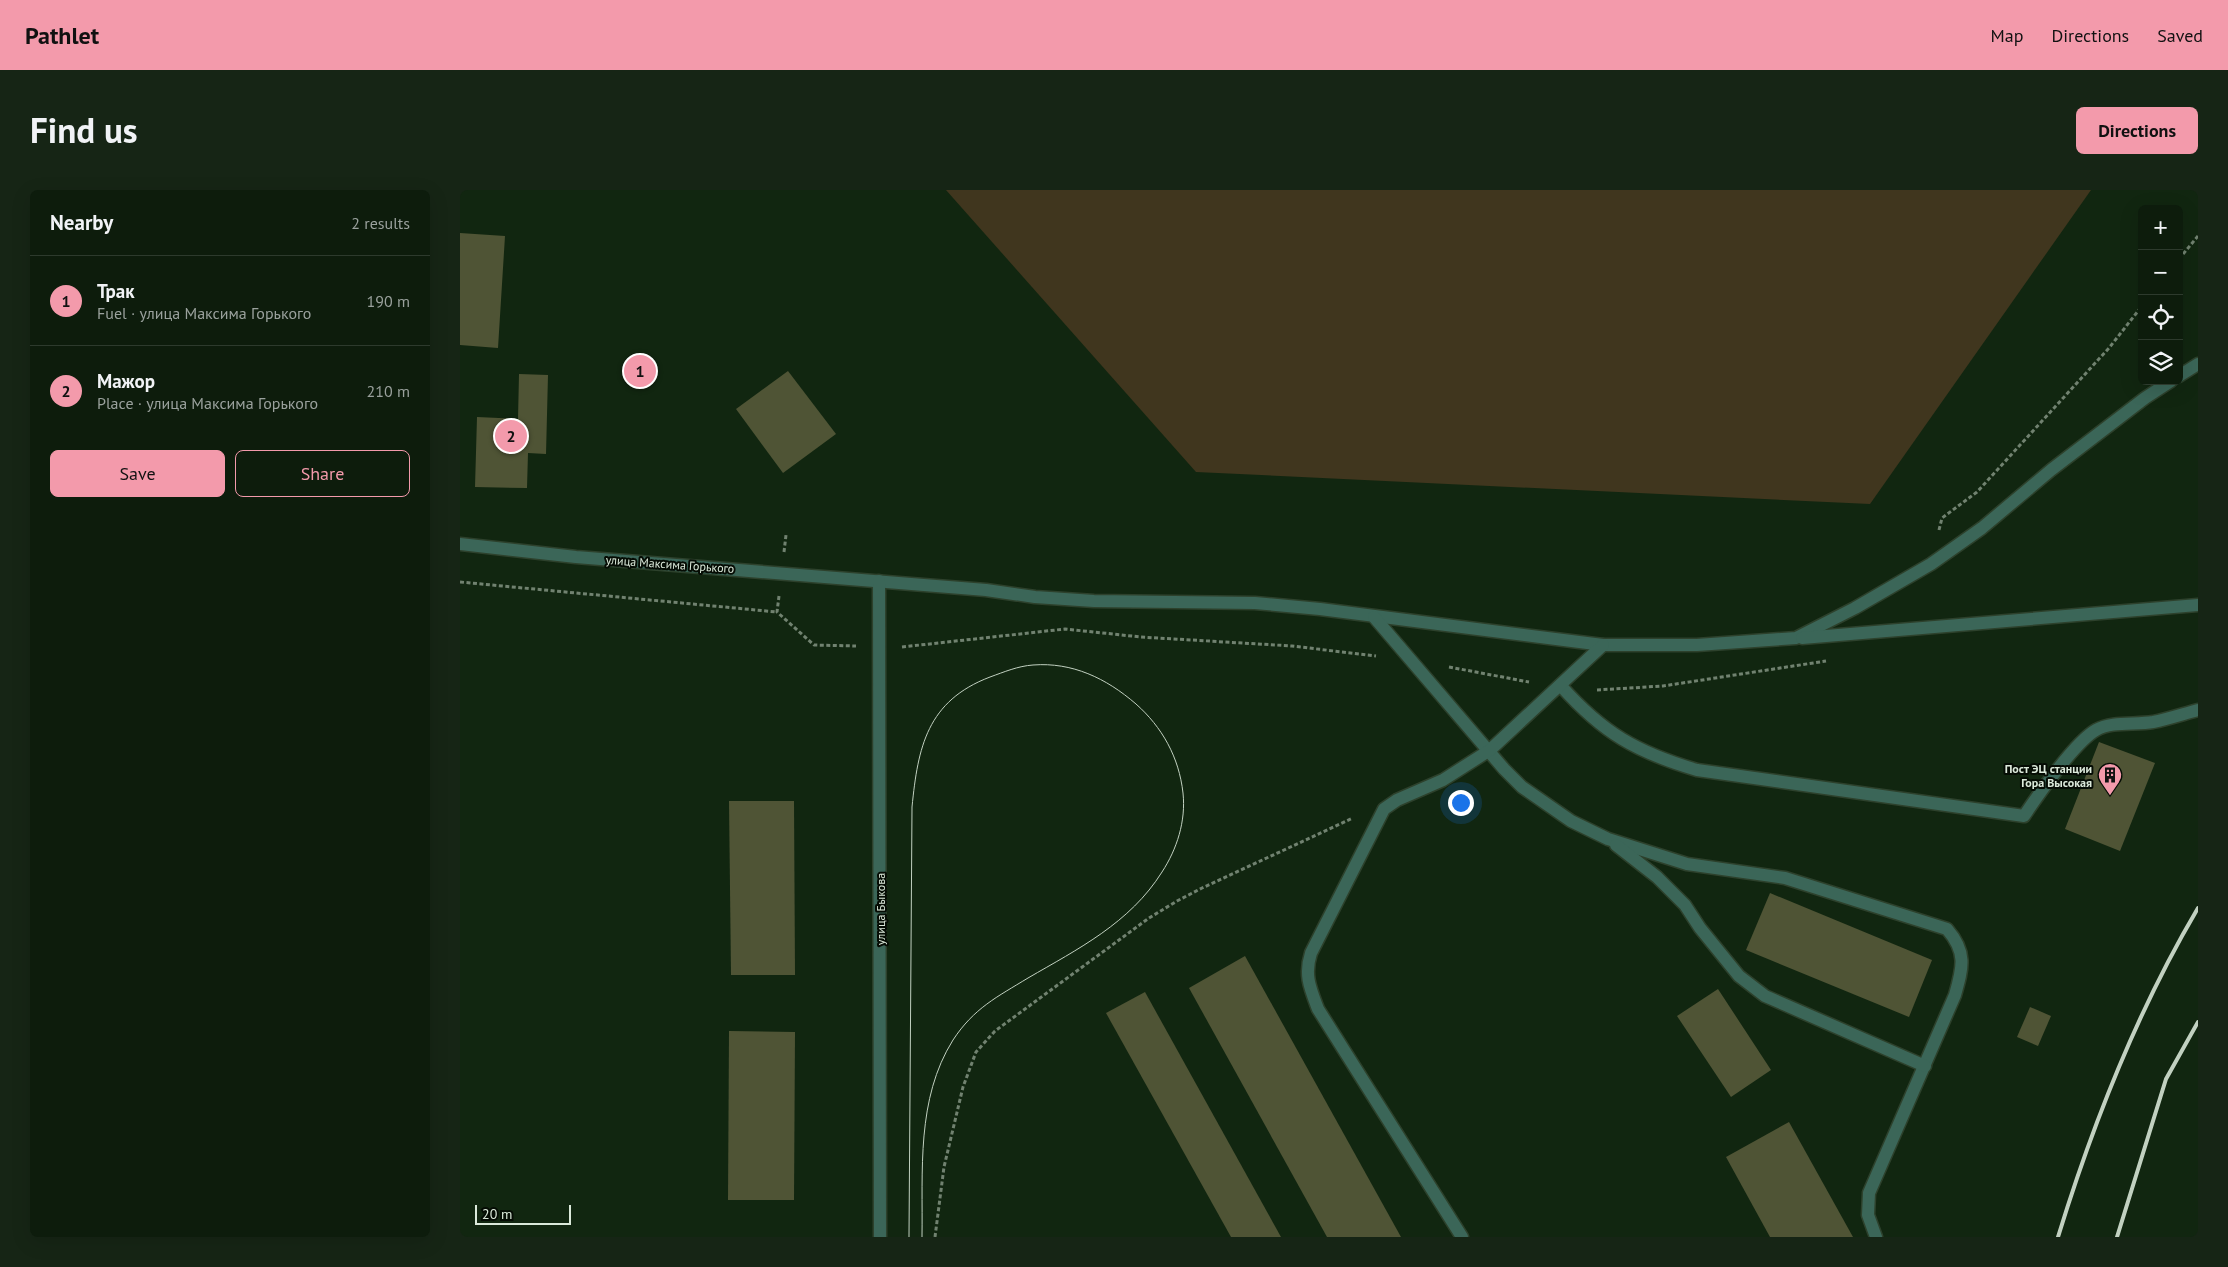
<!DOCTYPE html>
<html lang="en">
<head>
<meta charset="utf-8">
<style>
  :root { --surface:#0d1c0c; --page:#162515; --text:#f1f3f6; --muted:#9aa19d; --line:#2d3a2d; --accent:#f39aab }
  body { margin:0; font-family:"PT Sans",sans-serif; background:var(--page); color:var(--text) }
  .controls { position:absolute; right:15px; top:15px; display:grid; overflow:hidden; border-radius:8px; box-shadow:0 5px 20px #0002 }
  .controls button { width:45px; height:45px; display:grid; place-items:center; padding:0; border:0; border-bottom:1px solid var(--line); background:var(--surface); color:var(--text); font:25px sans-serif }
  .scale { position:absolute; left:15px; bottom:12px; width:96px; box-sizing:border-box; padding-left:5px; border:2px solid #dbe9da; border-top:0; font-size:14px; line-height:18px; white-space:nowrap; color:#dbe9da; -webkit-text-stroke:4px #050c04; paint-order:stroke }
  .you { position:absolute; left:1000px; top:612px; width:18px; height:18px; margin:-12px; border:4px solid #fff; border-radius:50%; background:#1a73e8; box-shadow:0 0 0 8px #1a73e833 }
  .badge { display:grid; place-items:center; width:32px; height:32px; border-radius:50%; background:var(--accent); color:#111; font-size:16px; font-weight:700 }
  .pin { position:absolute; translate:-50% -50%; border:2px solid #fff; box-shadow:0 1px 5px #0006 }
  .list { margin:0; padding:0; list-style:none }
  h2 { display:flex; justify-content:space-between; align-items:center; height:65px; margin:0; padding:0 20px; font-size:21px }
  h2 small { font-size:16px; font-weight:400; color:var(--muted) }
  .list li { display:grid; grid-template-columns:32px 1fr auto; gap:15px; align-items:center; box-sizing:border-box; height:90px; padding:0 20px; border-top:1px solid var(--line) }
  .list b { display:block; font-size:19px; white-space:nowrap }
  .list p { margin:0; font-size:16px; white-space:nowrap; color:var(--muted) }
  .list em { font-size:16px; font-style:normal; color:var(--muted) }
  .actions { display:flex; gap:10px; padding:15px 20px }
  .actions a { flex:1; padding:11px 0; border:1px solid var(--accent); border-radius:8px; text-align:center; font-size:18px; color:var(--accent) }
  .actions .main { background:var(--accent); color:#111 }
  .icon { flex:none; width:28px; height:28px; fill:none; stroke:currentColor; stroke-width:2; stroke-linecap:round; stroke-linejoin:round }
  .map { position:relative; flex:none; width:1738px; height:1047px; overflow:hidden; border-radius:8px }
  header { display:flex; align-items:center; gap:30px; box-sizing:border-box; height:70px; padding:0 25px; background:var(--accent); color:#111 }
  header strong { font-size:24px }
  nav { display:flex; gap:28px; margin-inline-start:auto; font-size:18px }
  .intro { display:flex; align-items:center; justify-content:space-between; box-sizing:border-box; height:120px; padding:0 30px }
  h1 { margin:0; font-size:35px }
  .button { padding:12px 22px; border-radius:8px; background:var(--accent); color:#111; font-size:18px; font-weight:700 }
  main { display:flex; gap:30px; padding:0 30px }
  aside { flex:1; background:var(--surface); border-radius:8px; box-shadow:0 5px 20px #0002 }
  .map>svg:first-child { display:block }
  .green { fill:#40361e }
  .building { fill:#4f5435 }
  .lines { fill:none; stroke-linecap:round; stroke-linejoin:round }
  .minor-casing { stroke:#2d412c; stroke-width:15 }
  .path { stroke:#718270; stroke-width:3; stroke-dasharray:4 2.5; stroke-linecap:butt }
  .minor { stroke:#3b6658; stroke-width:12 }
  .tram { stroke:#c2d1c1; stroke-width:1 }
  .rail { stroke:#c2d1c1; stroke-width:4 }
  .labels { text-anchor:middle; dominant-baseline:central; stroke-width:4; stroke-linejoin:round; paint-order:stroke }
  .street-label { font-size:12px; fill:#dbe9da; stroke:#050c04 }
  .poi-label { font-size:12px; font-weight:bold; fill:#dbe9da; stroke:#050c04; text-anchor:end }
</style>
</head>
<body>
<header>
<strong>Pathlet</strong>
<nav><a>Map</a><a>Directions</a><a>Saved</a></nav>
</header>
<div class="intro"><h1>Find us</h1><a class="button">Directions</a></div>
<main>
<aside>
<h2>Nearby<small>2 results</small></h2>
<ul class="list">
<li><span class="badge">1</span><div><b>Трак</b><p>Fuel · улица Максима Горького</p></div><em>190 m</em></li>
<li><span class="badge">2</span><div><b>Мажор</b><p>Place · улица Максима Горького</p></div><em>210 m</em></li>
</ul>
<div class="actions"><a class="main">Save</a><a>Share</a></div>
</aside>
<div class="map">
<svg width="1738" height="1047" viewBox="0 0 1738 1047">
  <rect width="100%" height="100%" fill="#112610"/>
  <!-- green -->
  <path class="green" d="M 486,0 L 1631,0 L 1410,314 L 736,282 Z"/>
  <!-- building -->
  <g class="building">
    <path d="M 0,43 L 45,46 L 38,158 L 0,155 Z"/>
    <path d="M 328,181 L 376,244 L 323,283 L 276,219 Z"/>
    <path d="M 59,184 L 88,185 L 86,264 L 68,263 L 67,298 L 15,297 L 17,227 L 58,229 Z"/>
    <path d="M 1639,552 L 1695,573 L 1660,661 L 1605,639 Z"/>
    <path d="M 269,611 L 334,611 L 335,785 L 271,785 Z"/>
    <path d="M 1310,703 L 1472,770 L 1449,827 L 1286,760 Z"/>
    <path d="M 785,766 L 941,1047 L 867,1047 L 729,798 Z"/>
    <path d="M 1258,799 L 1311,880 L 1271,907 L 1217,826 Z"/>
    <path d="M 685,802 L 821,1047 L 771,1047 L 646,823 Z"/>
    <path d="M 1570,817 L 1591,826 L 1578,856 L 1557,847 Z"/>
    <path d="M 269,841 L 335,842 L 334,1010 L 268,1010 Z"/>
    <path d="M 1329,932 L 1393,1047 L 1310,1047 L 1266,967 Z"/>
  </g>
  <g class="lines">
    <!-- minor casing -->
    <g class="minor-casing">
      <g id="minor">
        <path d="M 1719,186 L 1738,174"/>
        <path d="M 0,354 L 116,367 L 526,400 L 575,407 L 634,411 L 795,413 L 860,419 L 1143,455 L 1237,455 L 1336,448 L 1395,418 L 1471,374 L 1522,338 L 1591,280 L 1685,208 L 1711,191"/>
        <path d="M 419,391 L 420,1047"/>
        <path d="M 914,427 L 1044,579 L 1062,597 L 1111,631 L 1148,649 L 1227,674 L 1325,688 L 1487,739 C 1507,762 1503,777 1495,805 L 1409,1003 L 1408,1025 L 1416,1047"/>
        <path d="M 1342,448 L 1738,415"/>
        <path d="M 1101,496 C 1143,543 1176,562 1237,580 L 1564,626 C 1578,605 1615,552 1636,540 C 1652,531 1675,535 1693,532 C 1708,529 1723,524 1738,520"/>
        <path d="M 1156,655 L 1197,687 L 1225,715 L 1240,738 L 1279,786 L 1305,806 L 1465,876"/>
        <path d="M 1002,1047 L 858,819 C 850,798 844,785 851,763 L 924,619 L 937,610 L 983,590 L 1030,560 L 1143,455"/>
      </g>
    </g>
    <!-- path -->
    <g class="path">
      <path d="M 1719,69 L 1738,46"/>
      <path d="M 1479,340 L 1482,328 L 1517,302 L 1649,158 L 1682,116"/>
      <path d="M 324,362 L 326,345"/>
      <path d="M 0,392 L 317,422"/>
      <path d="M 319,406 L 317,422 L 354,455 L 396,456"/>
      <path d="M 442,457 L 605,439 L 681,447 L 832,456 L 916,466"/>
      <path d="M 989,477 L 1069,492"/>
      <path d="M 1137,500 L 1203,496 L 1366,471"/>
      <path d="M 475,1047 L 484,977 L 503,897 L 516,862 L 535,841 L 689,728 L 717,711 L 742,698 L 893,628"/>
    </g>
    <!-- minor -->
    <use href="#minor" class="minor"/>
    <!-- tram -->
    <path class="tram" d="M 449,1047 L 452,617 C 458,557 467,511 530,487 C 544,482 558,476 573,475 C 612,472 646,488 676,514 C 702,537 719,567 723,603 C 726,631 717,659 702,682 C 670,733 618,759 568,788 C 537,807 514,818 493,850 C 456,909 463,981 462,1047"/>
    <!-- rail -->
    <g class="rail">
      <path d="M 1598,1047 C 1633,933 1677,821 1738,718"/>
      <path d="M 1657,1047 L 1706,889 L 1738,832"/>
    </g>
  </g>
  <!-- icons -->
  <defs>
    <g id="building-pin" transform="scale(1.25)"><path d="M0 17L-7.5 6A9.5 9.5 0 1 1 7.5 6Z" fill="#f39aab" stroke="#050c04"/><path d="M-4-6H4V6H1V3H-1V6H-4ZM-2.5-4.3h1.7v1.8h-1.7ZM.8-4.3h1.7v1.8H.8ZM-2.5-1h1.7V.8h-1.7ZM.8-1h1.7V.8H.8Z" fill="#111"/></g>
  </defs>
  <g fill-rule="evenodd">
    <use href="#building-pin" x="1650" y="585"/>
  </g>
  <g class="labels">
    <!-- street labels -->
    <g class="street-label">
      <text transform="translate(210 374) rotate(4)">улица Максима Горького</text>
      <text transform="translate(420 719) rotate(-90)">улица Быкова</text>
    </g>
    <!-- poi labels -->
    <g class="poi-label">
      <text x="1632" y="578">Пост ЭЦ станции<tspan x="1632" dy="14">Гора Высокая</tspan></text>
    </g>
  </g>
</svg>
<div class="controls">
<button>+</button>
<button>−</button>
<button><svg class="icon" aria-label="locate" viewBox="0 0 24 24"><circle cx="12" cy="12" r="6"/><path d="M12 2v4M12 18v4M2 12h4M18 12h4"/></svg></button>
<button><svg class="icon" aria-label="layers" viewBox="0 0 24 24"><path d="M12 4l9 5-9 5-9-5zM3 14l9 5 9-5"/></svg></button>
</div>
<div class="scale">20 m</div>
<div class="you"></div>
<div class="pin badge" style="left:180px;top:181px">1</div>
<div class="pin badge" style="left:51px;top:246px">2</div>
</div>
</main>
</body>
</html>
